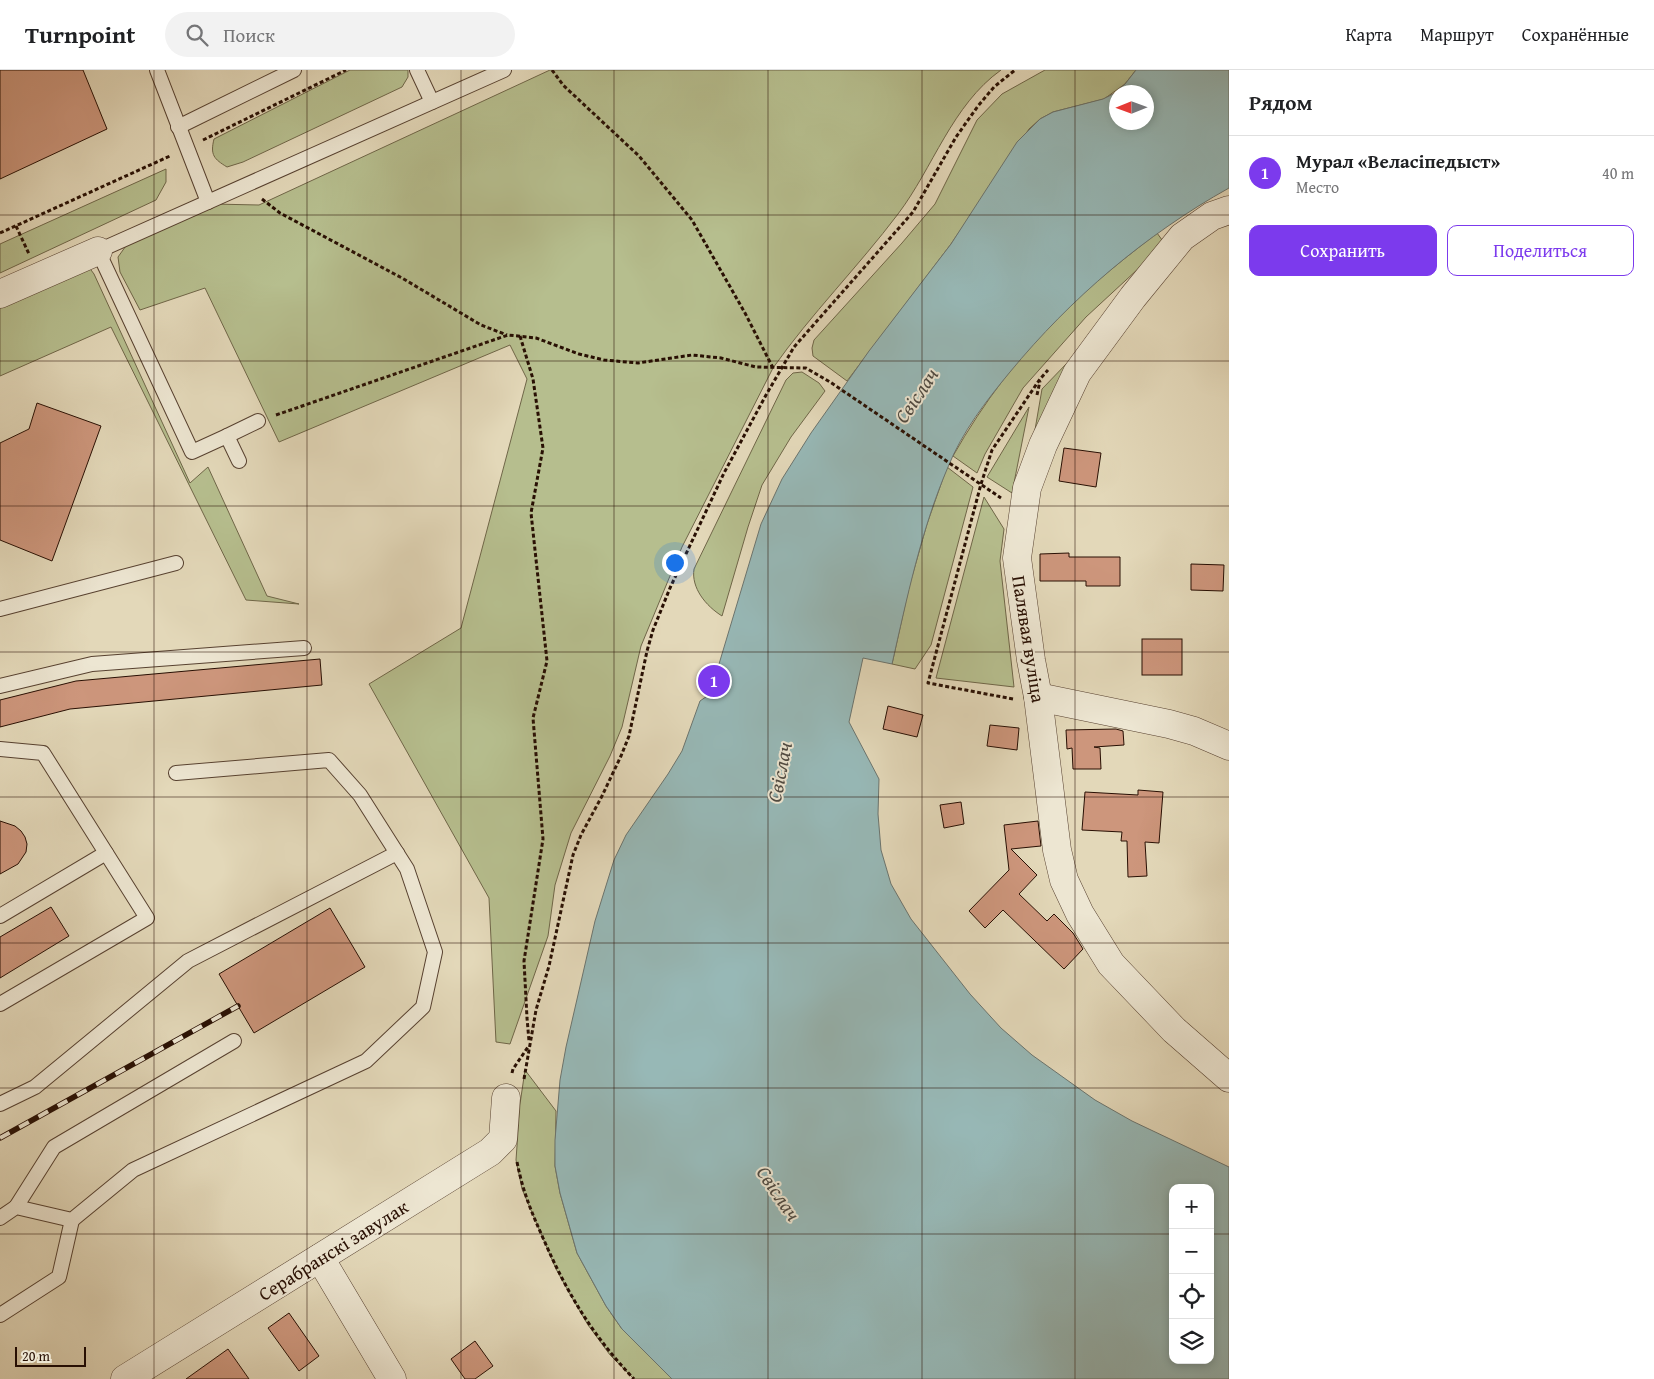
<!DOCTYPE html>
<html lang="ru">
<head>
<meta charset="utf-8">
<style>
  :root { --surface:#fff; --page:#f2f2f2; --text:#202124; --muted:#757577; --line:#e0e0e0; --accent:#7c3aed }
  body { margin:0; font-family:"Gentium Book Plus",serif; background:var(--page); color:var(--text) }
  .controls { position:absolute; right:15px; bottom:15px; display:grid; overflow:hidden; border-radius:10px; box-shadow:0 2px 8px #0003 }
  .controls button { width:45px; height:45px; display:grid; place-items:center; padding:0; border:0; border-bottom:1px solid var(--line); background:var(--surface); color:var(--text); font:25px sans-serif }
  .compass { position:absolute; left:1109px; top:15px; width:45px; height:45px; border-radius:50%; background:var(--surface); box-shadow:0 2px 8px #0003; rotate:269deg }
  .scale { position:absolute; left:15px; bottom:12px; width:71px; box-sizing:border-box; padding-left:5px; border:2px solid #280f03; border-top:0; font-size:14px; line-height:18px; white-space:nowrap; color:#280f03; -webkit-text-stroke:4px #ede6d2; paint-order:stroke }
  .you { position:absolute; left:674px; top:492px; width:18px; height:18px; margin:-12px; border:4px solid #fff; border-radius:50%; background:#1a73e8; box-shadow:0 0 0 8px #1a73e833 }
  .badge { display:grid; place-items:center; width:32px; height:32px; border-radius:50%; background:var(--accent); color:#fff; font-size:16px; font-weight:700 }
  .pin { position:absolute; translate:-50% -50%; border:2px solid #fff; box-shadow:0 1px 5px #0006 }
  .list { margin:0; padding:0; list-style:none }
  h2 { display:flex; justify-content:space-between; align-items:center; height:65px; margin:0; padding:0 20px; font-size:21px }
  h2 small { font-size:16px; font-weight:400; color:var(--muted) }
  .list li { display:grid; grid-template-columns:32px 1fr auto; gap:15px; align-items:center; box-sizing:border-box; height:75px; padding:0 20px; border-top:1px solid var(--line) }
  .list b { display:block; font-size:19px; white-space:nowrap }
  .list p { margin:0; font-size:16px; white-space:nowrap; color:var(--muted) }
  .list em { font-size:16px; font-style:normal; color:var(--muted) }
  .actions { display:flex; gap:10px; padding:15px 20px }
  .actions a { flex:1; padding:11px 0; border:1px solid var(--accent); border-radius:10px; text-align:center; font-size:18px; color:var(--accent) }
  .actions .main { background:var(--accent); color:#fff }
  .icon { flex:none; width:28px; height:28px; fill:none; stroke:currentColor; stroke-width:2; stroke-linecap:round; stroke-linejoin:round }
  .map { position:relative; flex:none; width:1229px; height:1309px; overflow:hidden }
  header { display:flex; align-items:center; gap:30px; box-sizing:border-box; height:70px; padding:0 25px; background:var(--surface); border-bottom:1px solid var(--line) }
  header strong { font-size:24px }
  nav { display:flex; gap:28px; margin-inline-start:auto; font-size:18px }
  .search { width:350px; height:45px; background:var(--page); display:flex; align-items:center; gap:12px; box-sizing:border-box; padding:0 18px; border-radius:28px; color:var(--muted); font-size:19px }
  main { display:flex }
  aside { flex:1; background:var(--surface) }
  .map>svg:first-child { display:block }
  .green { fill:#b6be8e; stroke:#6f6648 }
  .water { fill:#97b8b6; stroke:#6b746e; fill-rule:evenodd }
  .building { fill:#cd967c; stroke:#280f03 }
  .lines { fill:none; stroke-linecap:round; stroke-linejoin:round }
  .lane-casing { stroke:#574130; stroke-width:16 }
  .street-casing { stroke:#574130; stroke-width:29 }
  .path { stroke:#280f03; stroke-width:3; stroke-dasharray:4 2.5; stroke-linecap:butt }
  .lane { stroke:#ede6d2; stroke-width:14 }
  .street { stroke:#ede6d2; stroke-width:28 }
  .rail-casing { stroke:#280f03; stroke-width:5.5 }
  .rail { stroke:#ede6d2; stroke-width:4; stroke-dasharray:11; stroke-linecap:butt }
  .grid { fill:none; stroke:#280f03; stroke-width:1; stroke-opacity:0.55 }
  .labels { text-anchor:middle; dominant-baseline:central; stroke-width:4; stroke-linejoin:round; paint-order:stroke }
  .street-label { font-size:19px; fill:#280f03; stroke:#ede6d2 }
  .water-label { font-size:20px; font-style:italic; fill:#4f4a42; stroke:#ede6d2 }
</style>
</head>
<body>
<header>
<strong>Turnpoint</strong>
<div class="search"><svg class="icon" aria-label="search" viewBox="0 0 24 24"><circle cx="10" cy="10" r="6"/><path d="M15 15l6 6"/></svg>Поиск</div>
<nav><a>Карта</a><a>Маршрут</a><a>Сохранённые</a></nav>
</header>
<main>
<div class="map">
<svg width="1229" height="1309" viewBox="0 0 1229 1309">
  <rect width="100%" height="100%" fill="#e3d8b9"/>
  <filter id="stains"><feTurbulence type="fractalNoise" baseFrequency=".004" numOctaves="4"/><feColorMatrix values="0 0 0 0 .2 0 0 0 0 .09 0 0 0 0 .02 0 0 0 .5 -.17"/></filter>
  <radialGradient id="worn" r=".72"><stop offset=".6" stop-color="#630" stop-opacity="0"/><stop offset="1" stop-color="#630" stop-opacity=".3"/></radialGradient>
  <!-- green -->
  <g class="green">
    <path d="M 350,0 L 408,0 L 408,7 L 402,17 L 243,92 L 227,97 C 214,89 210,85 214,69 Z"/>
    <path d="M 550,0 L 1001,0 C 952,35 933,98 898,144 C 858,197 811,244 773,298 L 682,477 L 641,576 L 622,657 L 610,686 L 571,763 L 555,815 L 548,866 L 510,974 L 496,972 L 489,828 L 369,614 L 461,558 L 527,309 L 510,275 L 279,372 L 205,218 L 140,240 L 120,202 L 118,187 L 128,173 L 212,134 L 259,135 Z"/>
    <path d="M 1045,0 L 1136,0 L 1125,14 L 1104,29 L 1053,42 L 1040,49 L 1029,59 L 951,174 L 847,311 L 813,286 L 812,278 L 814,270 L 902,173 L 935,134 L 977,50 L 1002,24 Z"/>
    <path d="M 166,99 L 166,112 L 156,130 L 0,203 L 0,174 Z"/>
    <path d="M 1157,163 L 1165,174 L 1086,247 L 1023,318 L 985,384 L 977,403 L 953,386 C 983,333 1020,284 1064,241 C 1093,213 1125,188 1157,163 Z"/>
    <path d="M 88,196 L 94,204 L 190,413 L 208,397 L 267,526 L 299,534 L 246,530 L 111,257 L 0,306 L 0,233 Z"/>
    <path d="M 1095,264 L 1031,383 L 1042,319 Z"/>
    <path d="M 802,302 L 819,313 L 825,321 L 791,367 L 762,415 L 748,457 L 722,546 C 706,536 691,518 694,499 L 786,310 L 793,303 Z"/>
    <path d="M 1029,337 L 1012,423 L 987,407 Z"/>
    <path d="M 947,397 L 973,417 L 931,575 L 915,599 L 892,594 L 909,517 L 927,454 Z"/>
    <path d="M 984,427 L 1004,459 L 1000,491 L 1014,617 L 936,608 Z"/>
    <path d="M 525,1000 L 556,1041 L 555,1096 L 560,1123 L 577,1183 L 606,1236 L 622,1259 L 672,1309 L 634,1309 L 610,1285 L 588,1255 L 571,1226 L 556,1199 L 522,1119 L 516,1090 L 520,1034 Z"/>
  </g>
  <!-- water -->
  <path class="water" d="M 1136,0 L 1229,0 L 1229,118 C 1145,165 1071,228 1010,302 C 986,331 962,362 948,397 C 921,460 907,528 892,594 L 863,588 L 849,652 L 879,709 L 878,744 L 881,780 L 891,814 L 911,849 L 970,924 L 1001,958 L 1032,985 L 1095,1030 L 1132,1051 L 1229,1097 L 1229,1309 L 672,1309 L 622,1259 L 606,1236 L 577,1183 L 560,1123 L 555,1096 L 555,1070 L 560,1010 L 566,977 L 595,851 L 614,790 L 626,765 L 668,704 L 682,681 L 700,631 L 710,624 L 761,454 L 782,409 L 811,363 L 869,281 L 951,174 L 1017,72 L 1040,49 L 1053,42 L 1103,29 L 1115,23 L 1125,14 ZM 1116,22 L 1146,22 L 1146,52 L 1116,52 ZM 1173,1118 L 1210,1118 L 1210,1290 L 1173,1290 Z"/>
  <!-- building -->
  <g class="building">
    <path d="M 0,0 L 83,0 L 107,59 L 0,109 Z"/>
    <path d="M 37,333 L 101,356 L 52,491 L 0,470 L 0,373 L 29,359 Z"/>
    <path d="M 1064,378 L 1101,383 L 1096,417 L 1059,411 Z"/>
    <path d="M 1069,483 L 1069,487 L 1120,487 L 1120,516 L 1086,516 L 1086,511 L 1040,511 L 1040,484 Z"/>
    <path d="M 1191,494 L 1224,495 L 1223,521 L 1191,520 Z"/>
    <rect x="1142" y="569" width="40" height="36"/>
    <path d="M 320,589 L 322,615 L 70,639 L 0,657 L 0,630 L 76,611 Z"/>
    <path d="M 888,636 L 923,645 L 917,667 L 883,659 Z"/>
    <path d="M 990,655 L 1019,658 L 1017,680 L 987,676 Z"/>
    <path d="M 1116,659 L 1123,661 L 1124,675 L 1094,677 L 1100,678 L 1101,699 L 1073,699 L 1072,678 L 1067,679 L 1066,660 Z"/>
    <path d="M 1138,720 L 1163,722 L 1159,773 L 1145,772 L 1147,806 L 1128,807 L 1127,771 L 1121,771 L 1122,762 L 1082,760 L 1085,722 L 1138,725 Z"/>
    <path d="M 961,732 L 964,754 L 944,758 L 940,735 Z"/>
    <path d="M 0,751 L 15,756 L 21,761 L 25,767 L 27,774 L 26,782 L 18,794 L 0,804 Z"/>
    <path d="M 1038,751 L 1041,776 L 1011,779 L 1037,805 L 1019,824 L 1047,851 L 1054,844 L 1073,863 L 1083,879 L 1064,899 L 1003,840 L 985,858 L 969,841 L 1009,800 L 1004,755 Z"/>
    <path d="M 51,837 L 69,866 L 0,908 L 0,867 Z"/>
    <path d="M 330,838 L 365,897 L 254,963 L 219,904 Z"/>
    <path d="M 289,1243 L 319,1286 L 299,1301 L 268,1258 Z"/>
    <path d="M 475,1271 L 493,1296 L 475,1309 L 465,1309 L 451,1289 Z"/>
    <path d="M 228,1279 L 249,1309 L 186,1309 Z"/>
  </g>
  <g class="lines">
    <!-- lane casing -->
    <g class="lane-casing">
      <g id="lane">
        <path d="M 157,0 L 208,132"/>
        <path d="M 417,0 L 432,32"/>
        <path d="M 178,57 L 294,0"/>
        <path d="M 227,366 L 258,351"/>
        <path d="M 239,391 L 227,366 L 192,382 L 98,181 L 504,0"/>
        <path d="M 0,539 L 176,493"/>
        <path d="M 0,616 L 92,594 L 304,578"/>
        <path d="M 0,679 L 43,683 L 147,848 L 0,934"/>
        <path d="M 0,846 L 106,783"/>
        <path d="M 0,1034 L 35,1017 L 188,891 L 397,783"/>
        <path d="M 16,1137 L 54,1077 L 234,971"/>
        <path d="M 0,1148 L 16,1137 L 72,1150 L 133,1100 L 366,991 L 423,937 L 435,882 L 407,799 L 360,725 L 329,690 L 176,703"/>
        <path d="M 0,1245 L 59,1207 L 72,1150"/>
      </g>
    </g>
    <!-- street casing -->
    <g class="street-casing">
      <g id="street">
        <path d="M 1229,140 L 1212,146 L 1182,167 L 1133,227 L 1077,303 L 1043,375 L 1027,418 L 1017,488 L 1031,590 L 1038,627 L 1057,780 L 1064,810 L 1080,844 L 1111,894 L 1174,960 L 1229,1008"/>
        <path d="M 0,224 L 98,181"/>
        <path d="M 1038,627 L 1169,654 L 1194,661 L 1229,676"/>
        <path d="M 320,1188 L 392,1309"/>
        <path d="M 125,1309 L 490,1082 L 503,1069 L 506,1028"/>
      </g>
    </g>
    <!-- path -->
    <g class="path">
      <path d="M 552,0 L 563,15 L 639,86 L 692,150 L 745,243 L 773,298"/>
      <path d="M 203,70 L 346,0"/>
      <path d="M 262,129 L 280,143 L 402,208 L 481,255 L 507,265"/>
      <path d="M 16,156 L 29,184"/>
      <path d="M 0,163 L 170,86"/>
      <path d="M 520,266 L 533,309 L 543,378 L 531,443 L 547,591 L 533,648 L 543,769 L 524,891 L 527,948 L 529,971"/>
      <path d="M 1037,325 L 1040,311"/>
      <path d="M 276,345 L 508,265 L 536,268 L 579,284 L 604,290 L 638,293 L 692,285 L 721,288 L 756,297 L 806,298 L 830,312 L 1001,428"/>
      <path d="M 1013,629 L 928,613 L 981,414 L 992,380 L 1040,309 L 1048,300"/>
      <path d="M 512,1003 L 513,999 L 528,977"/>
      <path d="M 524,1009 L 536,940 L 549,896 L 573,785 L 581,765 L 602,726 L 621,686 L 629,666 L 647,581 L 653,560 L 670,518 L 724,403 L 766,325 L 794,277 L 913,142 L 956,67 L 978,36 L 994,17 L 1015,0"/>
      <path d="M 517,1092 C 523,1122 531,1141 543,1168 C 567,1223 592,1265 634,1309"/>
    </g>
    <!-- lane -->
    <use href="#lane" class="lane"/>
    <!-- street -->
    <use href="#street" class="street"/>
    <!-- rail casing -->
    <g class="rail-casing">
      <path id="rail" d="M 0,1068 L 238,936"/>
    </g>
    <!-- rail -->
    <use href="#rail" class="rail"/>
  </g>
  <!-- grid -->
  <path class="grid" d="M 154,0 L 154,1309M 307,0 L 307,1309M 461,0 L 461,1309M 614,0 L 614,1309M 768,0 L 768,1309M 922,0 L 922,1309M 1075,0 L 1075,1309M 0,145 L 1229,145M 0,291 L 1229,291M 0,436 L 1229,436M 0,582 L 1229,582M 0,727 L 1229,727M 0,873 L 1229,873M 0,1018 L 1229,1018M 0,1164 L 1173,1164M 1210,1164 L 1229,1164"/>
  <g class="labels">
    <!-- street labels -->
    <g class="street-label">
      <text transform="translate(1029 569) rotate(81)">Палявая вуліца</text>
      <text transform="translate(333 1180) rotate(-32)">Серабранскі завулак</text>
    </g>
    <!-- water labels -->
    <g class="water-label">
      <text transform="translate(916 325) rotate(-56)">Свіслач</text>
      <text transform="translate(779 702) rotate(-79)">Свіслач</text>
      <text transform="translate(779 1123) rotate(56)">Свіслач</text>
    </g>
  </g>
  <rect width="100%" height="100%" filter="url(#stains)"/>
  <rect width="100%" height="100%" fill="url(#worn)"/>
</svg>
<div class="controls">
<button>+</button>
<button>−</button>
<button><svg class="icon" aria-label="locate" viewBox="0 0 24 24"><circle cx="12" cy="12" r="6"/><path d="M12 2v4M12 18v4M2 12h4M18 12h4"/></svg></button>
<button><svg class="icon" aria-label="layers" viewBox="0 0 24 24"><path d="M12 4l9 5-9 5-9-5zM3 14l9 5 9-5"/></svg></button>
</div>
<svg class="compass" viewBox="-18 -18 36 36"><path d="M0-13l5 13h-10z" fill="#e53935"/><path d="M0 13l5-13h-10z" fill="#757577"/></svg>
<div class="scale">20 m</div>
<div class="you"></div>
<div class="pin badge" style="left:714px;top:611px">1</div>
</div>
<aside>
<h2>Рядом<small></small></h2>
<ul class="list">
<li><span class="badge">1</span><div><b>Мурал «Веласіпедыст»</b><p>Место</p></div><em>40 m</em></li>
</ul>
<div class="actions"><a class="main">Сохранить</a><a>Поделиться</a></div>
</aside>
</main>
</body>
</html>
